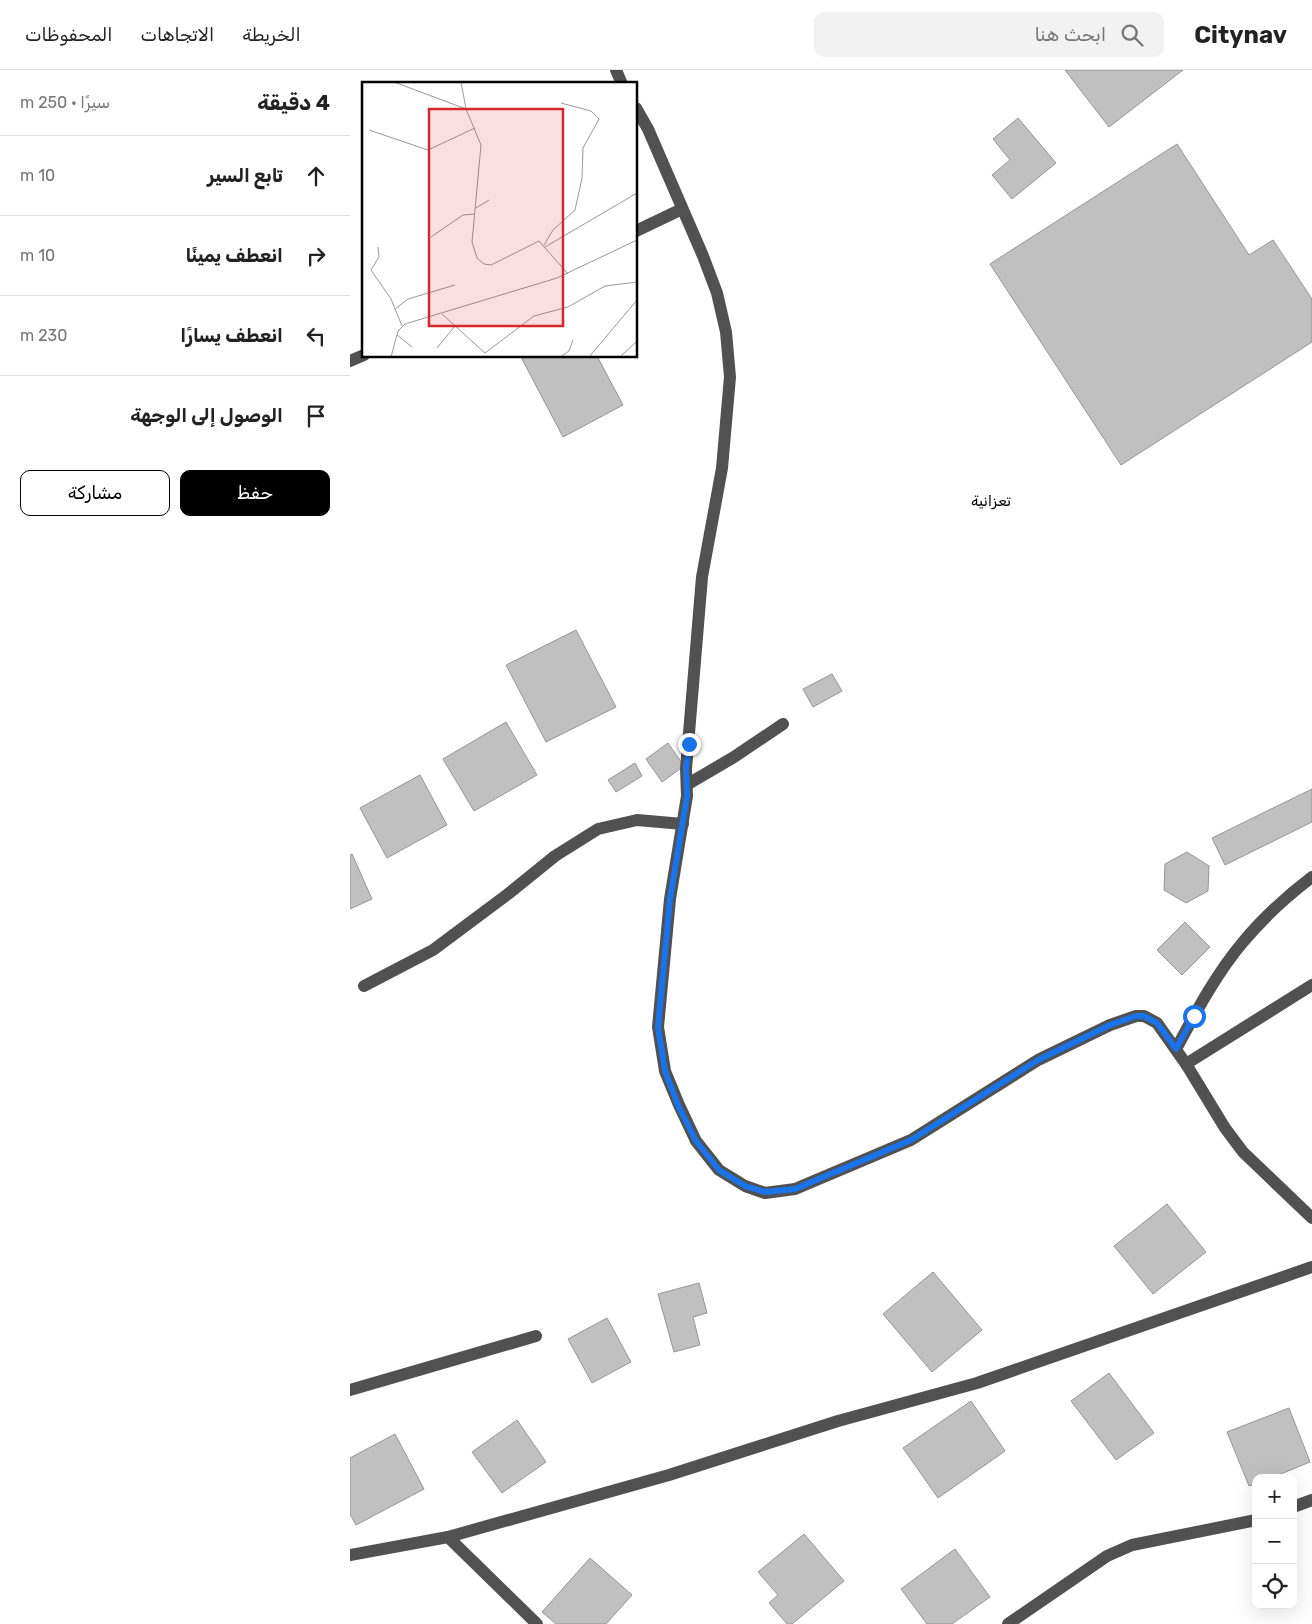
<!DOCTYPE html>
<html lang="ar">
<head>
<meta charset="utf-8">
<style>
  :root { --surface:#fff; --page:#f2f2f2; --text:#222; --muted:#767676; --line:#e0e0e0; --accent:#000 }
  body { margin:0; font-family:Rubik,Cairo,sans-serif; background:var(--page); color:var(--text); direction:rtl }
  .controls { position:absolute; right:15px; bottom:15px; display:grid; overflow:hidden; border-radius:10px; box-shadow:0 5px 20px #0002 }
  .controls button { width:45px; height:45px; display:grid; place-items:center; padding:0; border:0; border-bottom:1px solid var(--line); background:var(--surface); color:var(--text); font:25px sans-serif }
  .stop { position:absolute; width:15px; height:15px; margin:-11px; border:4px solid #1a73e8; border-radius:50%; background:#fff }
  .stop.end { background:#1a73e8; border-color:#fff; box-shadow:0 1px 5px #0008 }
  .list { margin:0; padding:0; list-style:none }
  h2 { display:flex; justify-content:space-between; align-items:center; height:65px; margin:0; padding:0 20px; font-size:21px }
  h2 small { font-size:16px; font-weight:400; color:var(--muted) }
  .list li { display:grid; grid-template-columns:32px 1fr auto; gap:15px; align-items:center; box-sizing:border-box; height:80px; padding:0 20px; border-top:1px solid var(--line) }
  .list b { display:block; font-size:19px; white-space:nowrap }
  .list em { font-size:16px; font-style:normal; color:var(--muted) }
  .actions { display:flex; gap:10px; padding:15px 20px }
  .actions a { flex:1; padding:11px 0; border:1px solid var(--accent); border-radius:10px; text-align:center; font-size:18px; color:var(--accent) }
  .actions .main { background:var(--accent); color:#fff }
  .icon { flex:none; width:28px; height:28px; fill:none; stroke:currentColor; stroke-width:2; stroke-linecap:round; stroke-linejoin:round }
  .map { position:relative; flex:none; width:962px; height:1554px; overflow:hidden; direction:ltr }
  header { display:flex; align-items:center; gap:30px; box-sizing:border-box; height:70px; padding:0 25px; background:var(--surface); border-bottom:1px solid var(--line) }
  header strong { font-size:24px }
  nav { display:flex; gap:28px; margin-inline-start:auto; font-size:18px }
  .search { width:350px; height:45px; background:var(--page); display:flex; align-items:center; gap:12px; box-sizing:border-box; padding:0 18px; border-radius:10px; color:var(--muted); font-size:19px }
  main { display:flex }
  aside { flex:1; background:var(--surface) }
  .map>svg:first-child { display:block }
  .building { fill:#c0c0c0; stroke:#959595 }
  .lines { fill:none; stroke-linecap:round; stroke-linejoin:round }
  .minor { stroke:#515151; stroke-width:12 }
  .route { stroke:#1a73e8; stroke-width:6 }
  .labels { text-anchor:middle; dominant-baseline:central; stroke-width:4; stroke-linejoin:round; paint-order:stroke }
  .quarter-label { font-size:15px; fill:#000; stroke:#fff }
  .inset-road { fill:none; stroke:#999; stroke-width:1 }
  .view { fill:#d62828; fill-opacity:0.15; stroke:#d62828; stroke-width:2.5 }
  .inset-edge { fill:none; stroke:#000; stroke-width:2.5 }
</style>
</head>
<body>
<header>
<strong>Citynav</strong>
<div class="search"><svg class="icon" aria-label="search" viewBox="0 0 24 24"><circle cx="10" cy="10" r="6"/><path d="M15 15l6 6"/></svg>ابحث هنا</div>
<nav><a>الخريطة</a><a>الاتجاهات</a><a>المحفوظات</a></nav>
</header>
<main>
<div class="map">
<svg width="962" height="1554" viewBox="0 0 962 1554">
  <rect width="100%" height="100%" fill="#fff"/>
  <!-- building -->
  <g class="building">
    <path d="M 715,0 L 833,0 L 759,57 Z"/>
    <path d="M 668,48 L 706,93 L 662,129 L 642,105 L 660,90 L 643,69 Z"/>
    <path d="M 827,74 L 899,185 L 923,170 L 962,229 L 962,272 L 771,395 L 640,194 Z"/>
    <path d="M 178,286 L 247,286 L 273,335 L 213,367 L 172,289 Z"/>
    <path d="M 226,560 L 266,637 L 196,672 L 156,595 Z"/>
    <path d="M 482,604 L 492,621 L 463,637 L 453,619 Z"/>
    <path d="M 156,652 L 187,705 L 124,741 L 93,689 Z"/>
    <path d="M 318,673 L 334,696 L 312,712 L 296,689 Z"/>
    <path d="M 285,693 L 292,706 L 266,722 L 258,710 Z"/>
    <path d="M 70,705 L 97,755 L 37,788 L 10,738 Z"/>
    <path d="M 962,719 L 962,752 L 875,795 L 862,768 Z"/>
    <path d="M 837,782 L 859,796 L 858,821 L 836,833 L 814,820 L 815,794 Z"/>
    <path d="M 2,784 L 22,829 L 0,839 L 0,785 Z"/>
    <path d="M 835,852 L 860,877 L 832,905 L 807,880 Z"/>
    <path d="M 817,1134 L 856,1182 L 803,1224 L 764,1176 Z"/>
    <path d="M 583,1202 L 632,1260 L 582,1302 L 533,1244 Z"/>
    <path d="M 349,1213 L 357,1243 L 343,1247 L 350,1275 L 324,1282 L 308,1224 Z"/>
    <path d="M 257,1248 L 281,1292 L 242,1313 L 218,1269 Z"/>
    <path d="M 759,1303 L 804,1363 L 766,1390 L 721,1331 Z"/>
    <path d="M 621,1331 L 655,1381 L 588,1428 L 553,1378 Z"/>
    <path d="M 939,1338 L 960,1392 L 921,1408 L 906,1408 L 906,1414 L 899,1416 L 877,1362 Z"/>
    <path d="M 167,1350 L 196,1392 L 152,1423 L 122,1382 Z"/>
    <path d="M 45,1364 L 74,1419 L 6,1455 L 0,1444 L 0,1388 Z"/>
    <path d="M 454,1464 L 494,1511 L 442,1554 L 437,1554 L 419,1533 L 428,1525 L 408,1502 Z"/>
    <path d="M 605,1479 L 640,1527 L 602,1554 L 577,1554 L 551,1519 Z"/>
    <path d="M 240,1488 L 282,1525 L 256,1554 L 206,1554 L 192,1542 Z"/>
  </g>
  <g class="lines">
    <!-- minor -->
    <g class="minor">
      <path d="M 266,0 L 272,14"/>
      <path d="M 286,38 L 298,59 L 353,186 L 367,223 L 376,262 L 380,307 L 372,398 L 352,507 L 336,699 L 337,726 L 320,829 L 308,957 L 315,1001 L 329,1035 L 346,1071 L 369,1100 L 395,1116 L 415,1123 L 445,1119 L 561,1070 L 688,990 L 760,955 L 786,946 L 794,946 L 807,953 L 836,994 L 875,1058 L 893,1082 L 962,1148"/>
      <path d="M 286,161 L 332,139"/>
      <path d="M 0,291 L 14,285"/>
      <path d="M 338,714 L 384,687 L 433,654"/>
      <path d="M 14,916 L 83,880 L 158,824 L 205,786 L 248,759 L 287,750 L 333,754"/>
      <path d="M 826,979 C 846,942 866,904 893,872 C 913,848 937,826 962,807"/>
      <path d="M 836,994 L 962,915"/>
      <path d="M 0,1320 L 186,1266"/>
      <path d="M 943,1437 L 962,1430"/>
      <path d="M 98,1467 L 187,1554"/>
      <path d="M 0,1485 L 98,1467 L 319,1405 L 488,1351 L 627,1313 L 962,1197"/>
      <path d="M 658,1554 L 757,1486 L 782,1475 L 906,1450"/>
    </g>
  </g>
  <g class="lines">
    <!-- route -->
    <path class="route" d="M 339,674 L 336,698 L 337,726 L 320,829 L 308,957 L 315,1001 L 328,1035 L 346,1071 L 369,1100 L 395,1116 L 415,1122 L 445,1119 L 561,1070 L 688,990 L 760,955 L 786,946 L 794,946 L 807,953 L 826,979 L 844,946"/>
  </g>
  <g class="labels">
    <!-- quarter labels -->
    <g class="quarter-label">
      <text x="641" y="431">تعزانية</text>
    </g>
  </g>
  <!-- overview -->
  <g transform="translate(12 12)">
    <rect width="275" height="275" fill="#fff"/>
    <path class="inset-road" d="M 32,0 L 104,27M 99,0 L 104,27 L 119,63 L 110,160 L 115,176 L 122,182 L 129,183 L 177,159 L 206,192M 7,48 L 66,68 L 113,46M 114,126 L 127,118M 69,155 L 101,133 L 113,132M 182,163 L 191,148 L 213,128 L 220,96 L 221,66 L 237,37 L 229,29 L 199,21M 16,165 L 17,175 L 9,188 L 29,217 L 40,244M 183,165 L 275,111M 33,227 L 46,217 L 93,203M 80,232 L 123,271 L 172,234 L 206,225 L 243,204 L 275,200M 35,253 L 50,265M 75,266 L 93,244M 29,275 L 36,249 L 43,242 L 195,196 L 275,158M 198,275 L 207,269 L 211,258M 227,275 L 275,218M 258,275 L 275,259"/>
    <path class="view" d="M 67,27 L 201,27 L 201,244 L 67,244 Z"/>
    <rect width="275" height="275" class="inset-edge"/>
  </g>
</svg>
<div class="controls">
<button>+</button>
<button>−</button>
<button><svg class="icon" aria-label="locate" viewBox="0 0 24 24"><circle cx="12" cy="12" r="6"/><path d="M12 2v4M12 18v4M2 12h4M18 12h4"/></svg></button>
</div>
<div class="stop" style="left:844px;top:946px"></div>
<div class="stop end" style="left:339px;top:674px"></div>
</div>
<aside>
<h2>4 دقيقة<small>سيرًا · 250 m</small></h2>
<ul class="list">
<li><svg class="icon" aria-label="ahead" viewBox="0 0 24 24"><path d="M12 20V5M6 11l6-6 6 6"/></svg><div><b>تابع السير</b></div><em>10 m</em></li>
<li><svg class="icon" aria-label="right" viewBox="0 0 24 24"><path d="M7 20v-9h11M14 6l5 5-5 5"/></svg><div><b>انعطف يمينًا</b></div><em>10 m</em></li>
<li><svg class="icon" aria-label="left" viewBox="0 0 24 24"><path d="M17 20v-9H6M10 6l-5 5 5 5"/></svg><div><b>انعطف يسارًا</b></div><em>230 m</em></li>
<li><svg class="icon" aria-label="arrive" viewBox="0 0 24 24"><path d="M6 21V4h12l-3 4 3 4H6"/></svg><div><b>الوصول إلى الوجهة</b></div></li>
</ul>
<div class="actions"><a class="main">حفظ</a><a>مشاركة</a></div>
</aside>
</main>
</body>
</html>
